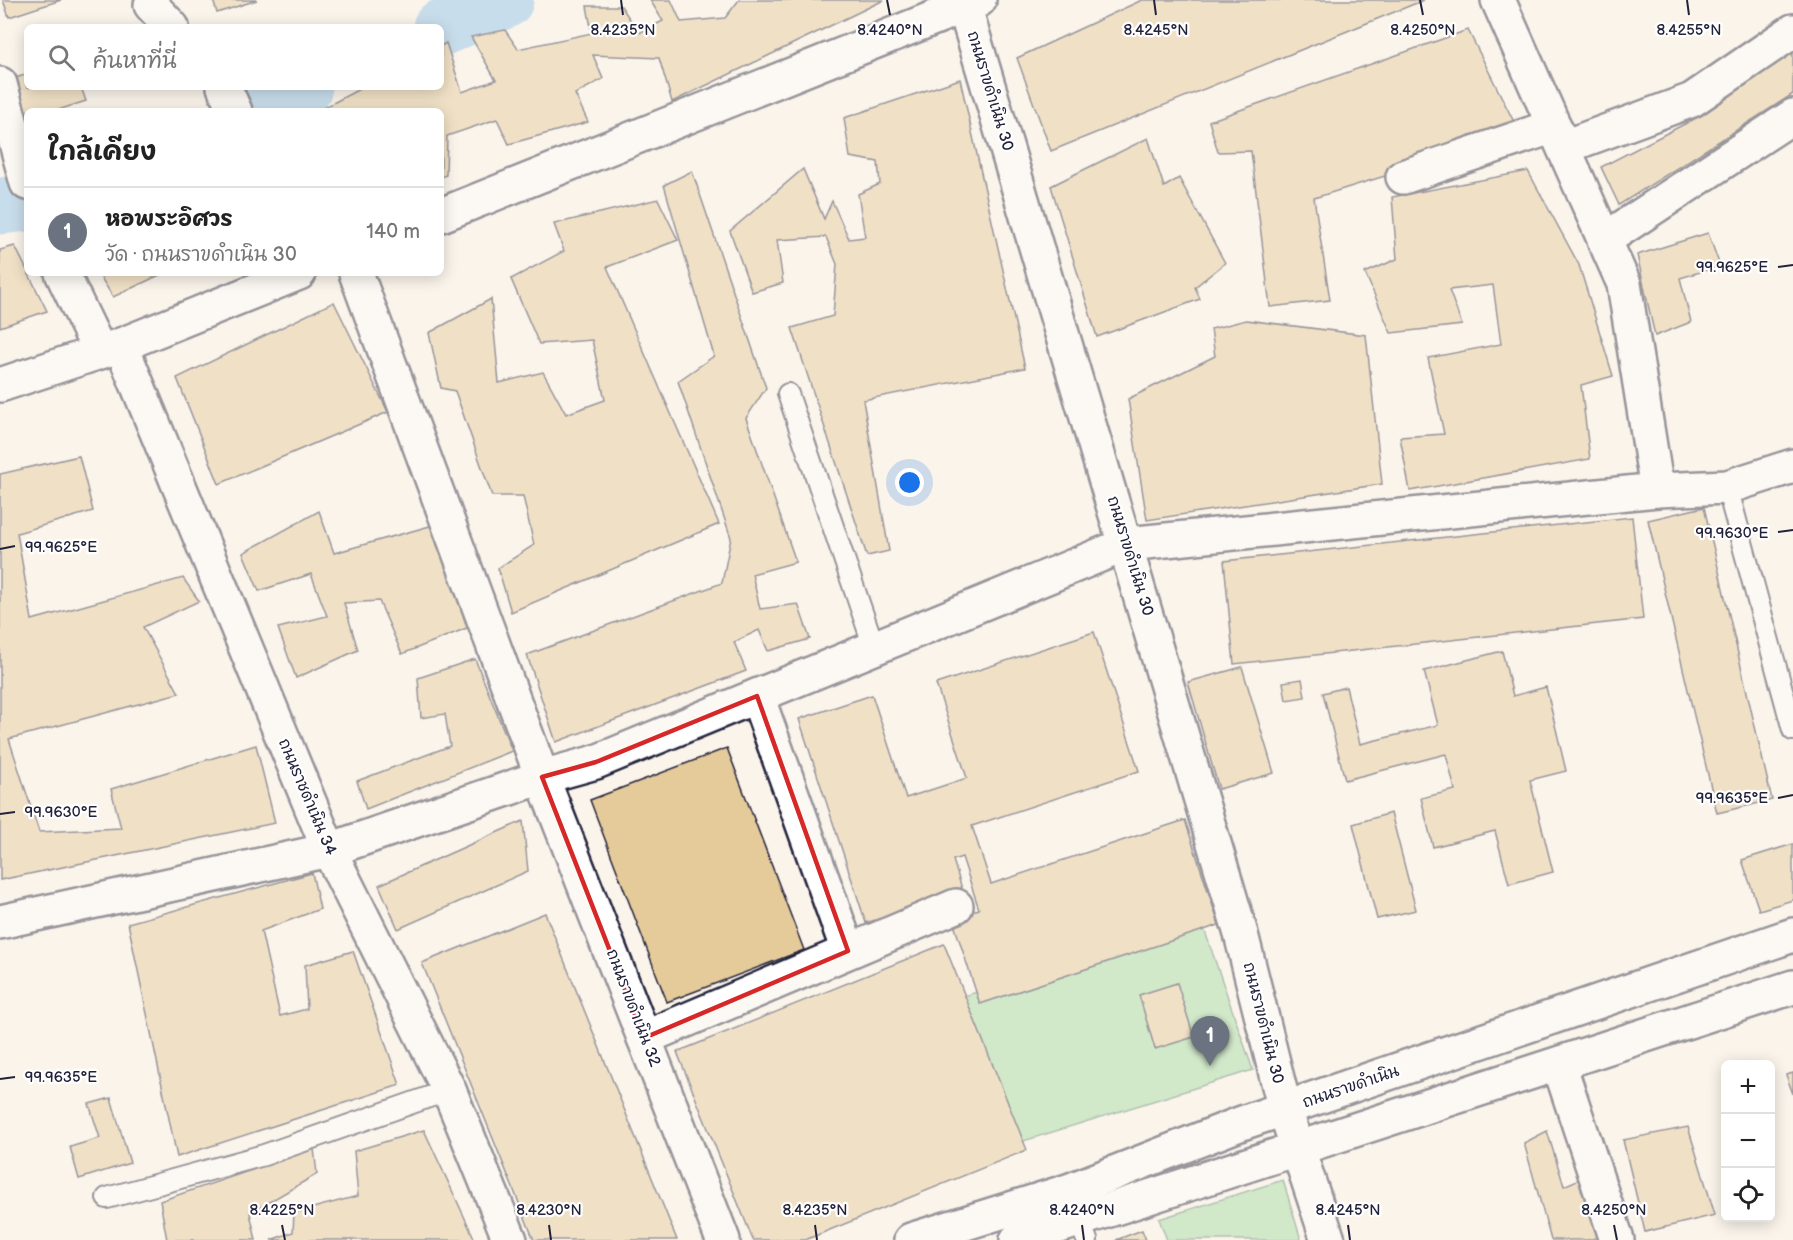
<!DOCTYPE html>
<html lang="th">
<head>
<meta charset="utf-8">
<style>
  :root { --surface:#fff; --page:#f2f2f2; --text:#222; --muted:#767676; --line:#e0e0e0; --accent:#111827 }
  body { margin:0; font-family:"Balsamiq Sans","Playpen Sans Thai",sans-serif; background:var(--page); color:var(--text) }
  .controls { position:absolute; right:18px; bottom:18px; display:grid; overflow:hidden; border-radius:9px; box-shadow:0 3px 15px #0003 }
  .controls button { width:54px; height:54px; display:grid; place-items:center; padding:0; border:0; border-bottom:2px solid var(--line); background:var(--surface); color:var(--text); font:30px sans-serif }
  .you { position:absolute; left:910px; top:483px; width:21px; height:21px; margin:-15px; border:4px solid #fff; border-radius:50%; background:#1a73e8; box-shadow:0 0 0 9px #1a73e833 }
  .badge { display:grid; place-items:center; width:39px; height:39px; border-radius:50%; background:var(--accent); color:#fff; font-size:20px; font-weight:700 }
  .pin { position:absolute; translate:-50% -50px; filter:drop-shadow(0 2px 3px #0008) }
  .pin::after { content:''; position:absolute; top:32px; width:21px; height:18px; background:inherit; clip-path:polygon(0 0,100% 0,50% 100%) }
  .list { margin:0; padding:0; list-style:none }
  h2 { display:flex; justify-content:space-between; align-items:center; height:78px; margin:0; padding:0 24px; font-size:26px }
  h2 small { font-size:20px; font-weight:400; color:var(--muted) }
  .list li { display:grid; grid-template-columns:39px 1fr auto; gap:18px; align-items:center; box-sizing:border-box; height:90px; padding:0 24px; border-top:2px solid var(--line) }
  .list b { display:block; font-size:22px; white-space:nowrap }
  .list p { margin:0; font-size:20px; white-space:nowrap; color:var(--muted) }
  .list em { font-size:20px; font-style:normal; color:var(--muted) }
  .icon { flex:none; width:33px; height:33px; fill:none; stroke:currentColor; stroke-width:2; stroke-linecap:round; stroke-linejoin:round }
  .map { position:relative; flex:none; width:1793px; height:1240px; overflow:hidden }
  .search { position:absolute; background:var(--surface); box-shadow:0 3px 15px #0003; left:24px; top:24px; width:420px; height:66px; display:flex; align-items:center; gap:15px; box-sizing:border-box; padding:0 21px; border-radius:9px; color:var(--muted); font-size:22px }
  .panel { position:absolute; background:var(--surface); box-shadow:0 3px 15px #0003; left:24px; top:108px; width:420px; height:168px; border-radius:9px }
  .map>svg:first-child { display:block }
  .grass { fill:#9fdaa1; stroke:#607e6e; stroke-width:1.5 }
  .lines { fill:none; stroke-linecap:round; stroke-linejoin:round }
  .river { stroke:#8dc1ea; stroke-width:57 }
  .building { fill:#e5ca9a; stroke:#22223b; stroke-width:1.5 }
  .lane-casing { stroke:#22223b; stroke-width:24 }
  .street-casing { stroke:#22223b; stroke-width:38 }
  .secondary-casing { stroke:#22223b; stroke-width:38 }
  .lane { stroke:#fff; stroke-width:20 }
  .street { stroke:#fff; stroke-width:33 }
  .secondary { stroke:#fff; stroke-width:33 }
  .marked { fill:none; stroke:#d62828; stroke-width:4.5; stroke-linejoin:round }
  .ticks { fill:none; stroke:#22223b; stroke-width:2 }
  .labels { text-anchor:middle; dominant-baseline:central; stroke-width:4.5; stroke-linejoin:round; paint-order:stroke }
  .street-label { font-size:16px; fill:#22223b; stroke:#fff }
  .ticks-label { font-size:15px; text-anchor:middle; fill:#22223b; stroke:#fff; stroke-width:4.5; stroke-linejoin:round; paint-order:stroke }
</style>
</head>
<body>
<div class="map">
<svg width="1793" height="1240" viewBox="0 0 1793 1240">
  <rect width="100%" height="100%" fill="#faf4eb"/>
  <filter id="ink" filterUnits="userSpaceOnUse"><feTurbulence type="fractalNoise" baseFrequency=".0167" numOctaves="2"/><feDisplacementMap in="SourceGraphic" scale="12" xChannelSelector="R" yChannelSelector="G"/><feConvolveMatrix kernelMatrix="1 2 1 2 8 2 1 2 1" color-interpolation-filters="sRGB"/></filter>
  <g filter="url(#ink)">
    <!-- grass -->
    <g class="grass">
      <path d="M 1200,917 L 1253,1070 L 1004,1147 L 956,999 Z"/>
      <path d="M 1283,1180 L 1301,1240 L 1167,1240 L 1159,1219 Z"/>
    </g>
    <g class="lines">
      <!-- river -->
      <g class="river">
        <path d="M 441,28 L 505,0"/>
        <path d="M 249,111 L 304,87"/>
        <path d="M 0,206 L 27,203"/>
      </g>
    </g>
    <!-- building -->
    <g class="building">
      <path d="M 3,0 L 61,0 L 9,17 Z"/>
      <path d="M 213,0 L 257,0 L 217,13 Z"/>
      <path d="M 650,0 L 671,0 L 681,22 L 725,18 L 739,0 L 884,0 L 672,102 L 659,58 L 593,55 L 603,79 L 575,94 L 588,122 L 509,144 L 497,119 L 447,136 L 446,175 L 441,177 L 441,111 L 318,111 L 363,87 L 441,87 L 441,46 L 446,43 L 462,92 L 496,80 L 471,37 L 505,30 L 518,49 L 592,33 L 587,6 L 621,6 L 639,33 L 663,21 Z"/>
      <path d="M 1142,0 L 1424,0 L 1051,151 L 1017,58 Z"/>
      <path d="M 1468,30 L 1520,134 L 1314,198 L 1330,300 L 1270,307 L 1251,151 L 1218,152 L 1209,121 Z"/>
      <path d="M 1793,52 L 1793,94 L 1619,205 L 1601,167 L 1702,115 Z"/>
      <path d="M 27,74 L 27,87 L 81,87 L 86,101 L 55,111 L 27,111 L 27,120 L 13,79 Z"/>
      <path d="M 960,79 L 1025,368 L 863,400 L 889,551 L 867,556 L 792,328 L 833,316 L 837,264 L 826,237 L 777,240 L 783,283 L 752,292 L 730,231 L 803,169 L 824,219 L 832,201 L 849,239 L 865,237 L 858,194 L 880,184 L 878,162 L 850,157 L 844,118 Z"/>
      <path d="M 1148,138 L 1164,187 L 1179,178 L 1225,263 L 1195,287 L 1200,299 L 1097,337 L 1051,186 Z"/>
      <path d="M 692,171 L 766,388 L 746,418 L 796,562 L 752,574 L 760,609 L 798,604 L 810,639 L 768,651 L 759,630 L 734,642 L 746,671 L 556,742 L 527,655 L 722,583 L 731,538 L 678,381 L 714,356 L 664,185 Z"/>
      <path d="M 1528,171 L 1579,265 L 1613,376 L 1581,385 L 1590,459 L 1410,491 L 1400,437 L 1444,434 L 1428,358 L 1501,344 L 1493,285 L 1449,290 L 1462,325 L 1391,333 L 1365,273 L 1397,259 L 1392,197 Z"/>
      <path d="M 658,199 L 678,240 L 607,267 L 719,524 L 511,612 L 498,568 L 534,545 L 523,496 L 492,496 L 455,391 L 441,388 L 429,333 L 491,299 L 499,383 L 543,372 L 566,414 L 605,400 L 592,340 L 539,344 L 511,279 L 564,251 L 554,224 Z"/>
      <path d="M 1708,233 L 1720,266 L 1680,278 L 1691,322 L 1655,336 L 1637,255 Z"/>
      <path d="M 15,246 L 47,311 L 0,327 L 0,250 Z"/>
      <path d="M 98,273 L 164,273 L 113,297 Z"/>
      <path d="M 334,302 L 388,412 L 219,484 L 177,378 Z"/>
      <path d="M 1246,320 L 1366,335 L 1382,484 L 1147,520 L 1128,399 L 1215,356 L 1211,329 Z"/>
      <path d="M 79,456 L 93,511 L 17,533 L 32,620 L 183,578 L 199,601 L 143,627 L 179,693 L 9,739 L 39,832 L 121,828 L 111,789 L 256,745 L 275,823 L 0,880 L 0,474 Z"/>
      <path d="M 1704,507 L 1772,800 L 1717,813 L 1648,520 Z"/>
      <path d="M 319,511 L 334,553 L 437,524 L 467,628 L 402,654 L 379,601 L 344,603 L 358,650 L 296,678 L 278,628 L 327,616 L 311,574 L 259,591 L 243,553 Z"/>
      <path d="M 1632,517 L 1643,619 L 1234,664 L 1224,561 Z"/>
      <path d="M 1094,632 L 1139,771 L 972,826 L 991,884 L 1185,820 L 1219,925 L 980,1004 L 952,918 L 979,909 L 962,857 L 953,860 L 963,892 L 866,923 L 799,719 L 872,695 L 906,798 L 967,778 L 936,684 Z"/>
      <path d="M 1502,651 L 1513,696 L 1546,687 L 1566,771 L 1530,780 L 1553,872 L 1509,884 L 1495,831 L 1433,847 L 1421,798 L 1455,790 L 1446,754 L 1345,780 L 1323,693 L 1346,687 L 1360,744 L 1438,725 L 1424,671 Z"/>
      <path d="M 475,659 L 512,751 L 366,809 L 357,781 L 450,746 L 445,714 L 421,718 L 418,678 Z"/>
      <path d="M 1242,667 L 1274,773 L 1219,789 L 1188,682 Z"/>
      <path d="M 1302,679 L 1305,697 L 1286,700 L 1283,682 Z"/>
      <path d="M 727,748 L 804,950 L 667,1002 L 590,800 Z"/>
      <path d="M 1391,813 L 1416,910 L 1377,919 L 1353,824 Z"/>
      <path d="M 523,821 L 528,871 L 398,929 L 379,885 Z"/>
      <path d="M 1793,844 L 1793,900 L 1759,910 L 1742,860 Z"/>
      <path d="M 312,873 L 320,909 L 261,931 L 280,1016 L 307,1009 L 305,965 L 353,951 L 400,1085 L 177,1157 L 128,923 Z"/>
      <path d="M 545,913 L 677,1240 L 534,1240 L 422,963 Z"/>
      <path d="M 944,944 L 1027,1150 L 805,1240 L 753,1240 L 677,1052 Z"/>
      <path d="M 1177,983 L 1194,1037 L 1155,1049 L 1139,995 Z"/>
      <path d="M 1793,1073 L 1793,1094 L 1786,1075 Z"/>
      <path d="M 111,1098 L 130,1163 L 79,1179 L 70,1147 L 100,1138 L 89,1104 Z"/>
      <path d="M 1688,1127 L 1715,1215 L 1645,1232 L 1623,1140 Z"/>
      <path d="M 424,1130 L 475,1240 L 271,1240 L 293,1232 L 294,1213 L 358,1196 L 354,1151 Z"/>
      <path d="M 1547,1131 L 1564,1186 L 1586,1176 L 1604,1236 L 1588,1240 L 1551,1240 L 1524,1143 Z"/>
      <path d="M 314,1149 L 317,1174 L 250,1213 L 256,1240 L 167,1240 L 160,1201 Z"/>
      <path d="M 1142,1230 L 1146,1240 L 1116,1240 Z"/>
    </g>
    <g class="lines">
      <!-- lane casing -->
      <g class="lane-casing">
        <g id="lane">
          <path d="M 788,394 L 874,647"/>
          <path d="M 1727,487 L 1793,730"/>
          <path d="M 107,1198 L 264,1155 L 449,1090"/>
          <path d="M 1075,1211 L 1087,1240"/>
        </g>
      </g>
      <!-- street casing -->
      <g class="street-casing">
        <g id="street">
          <path d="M 1498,0 L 1624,284 L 1657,490"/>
          <path d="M 151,5 L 172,27"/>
          <path d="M 964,5 L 1241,934 L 1285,1110 L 1328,1240"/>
          <path d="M 0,84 L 27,183"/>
          <path d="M 224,87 L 235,111"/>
          <path d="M 1564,147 L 1692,100 L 1793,31"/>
          <path d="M 1403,177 L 1554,126"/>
          <path d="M 1604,240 L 1793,116"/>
          <path d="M 62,273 L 100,352"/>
          <path d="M 356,273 L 542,777 L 723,1240"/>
          <path d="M 121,345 L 329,850 L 449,1090 L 510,1240"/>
          <path d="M 757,696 L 848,951"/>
          <path d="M 0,922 L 329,850 L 542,777 L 596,762 L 1127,544 L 1657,490 L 1727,487 L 1793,466"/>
          <path d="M 644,1038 L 956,906"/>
          <path d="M 1559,1064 L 1617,1240"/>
        </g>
      </g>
      <!-- secondary casing -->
      <g class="secondary-casing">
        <g id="secondary">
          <path d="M 441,215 L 979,0"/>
          <path d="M 0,385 L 121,345 L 299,273"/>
          <path d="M 911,1240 L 1068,1191 L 1242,1123 L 1793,935"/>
          <path d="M 1017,1240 L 1793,987"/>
        </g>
      </g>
      <!-- lane -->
      <use href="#lane" class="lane"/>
      <!-- street -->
      <use href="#street" class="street"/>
      <!-- secondary -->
      <use href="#secondary" class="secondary"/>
    </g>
  </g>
  <!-- marked area -->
  <path d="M0 0H1793V1240H0ZM 757,696 L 848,951 L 644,1038 L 542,777 L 596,762 Z" fill="#faf4eb" fill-opacity=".55" fill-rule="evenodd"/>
  <path class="marked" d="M 757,696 L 848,951 L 644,1038 L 542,777 L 596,762 Z"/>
  <!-- ticks -->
  <path class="ticks" d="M 621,0 L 623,15M 887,0 L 890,15M 1154,0 L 1156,15M 1420,0 L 1423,15M 1687,0 L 1689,15M 1778,267 L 1793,265M 1778,532 L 1793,530M 0,549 L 15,546M 1778,798 L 1793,795M 0,814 L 15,812M 0,1079 L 15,1077M 282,1225 L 285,1240M 549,1225 L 551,1240M 815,1225 L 817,1240M 1082,1225 L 1084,1240M 1348,1225 L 1350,1240M 1614,1225 L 1617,1240"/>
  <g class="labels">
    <!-- street labels -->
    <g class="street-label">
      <text transform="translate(990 91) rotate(73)">ถนนราขดำเนิน 30</text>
      <text transform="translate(1130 556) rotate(73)">ถนนราขดำเนิน 30</text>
      <text transform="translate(307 797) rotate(67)">ถนนราชดำเนิน 34</text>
      <text transform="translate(633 1008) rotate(69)">ถนนราขดำเนิน 32</text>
      <text transform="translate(1263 1023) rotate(76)">ถนนราขดำเนิน 30</text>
      <text transform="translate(1351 1087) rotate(-19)">ถนนราขดำเนิน</text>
    </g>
  </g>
  <g class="ticks-label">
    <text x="1689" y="35">8.4255°N</text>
    <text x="623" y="35">8.4235°N</text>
    <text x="890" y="35">8.4240°N</text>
    <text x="1156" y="35">8.4245°N</text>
    <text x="1423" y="35">8.4250°N</text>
    <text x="1732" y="272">99.9625°E</text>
    <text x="1732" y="538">99.9630°E</text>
    <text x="61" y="552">99.9625°E</text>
    <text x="1732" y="803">99.9635°E</text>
    <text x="61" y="817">99.9630°E</text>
    <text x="61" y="1082">99.9635°E</text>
    <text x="282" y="1215">8.4225°N</text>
    <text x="549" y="1215">8.4230°N</text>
    <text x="815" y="1215">8.4235°N</text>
    <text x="1082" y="1215">8.4240°N</text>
    <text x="1348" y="1215">8.4245°N</text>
    <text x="1614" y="1215">8.4250°N</text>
  </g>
</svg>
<div class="controls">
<button>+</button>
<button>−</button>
<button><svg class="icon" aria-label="locate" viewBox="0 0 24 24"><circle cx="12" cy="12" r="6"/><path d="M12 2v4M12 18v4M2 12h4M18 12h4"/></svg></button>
</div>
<div class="you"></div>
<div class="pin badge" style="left:1210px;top:1066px;background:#6b7280">1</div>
<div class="search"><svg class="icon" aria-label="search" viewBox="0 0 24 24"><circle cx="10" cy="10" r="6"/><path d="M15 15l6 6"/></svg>ค้นหาที่นี่</div>
<section class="panel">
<h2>ใกล้เคียง<small></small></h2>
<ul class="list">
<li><span class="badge" style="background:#6b7280">1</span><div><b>หอพระอิศวร</b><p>วัด · ถนนราขดำเนิน 30</p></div><em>140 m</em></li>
</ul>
</section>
</div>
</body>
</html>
